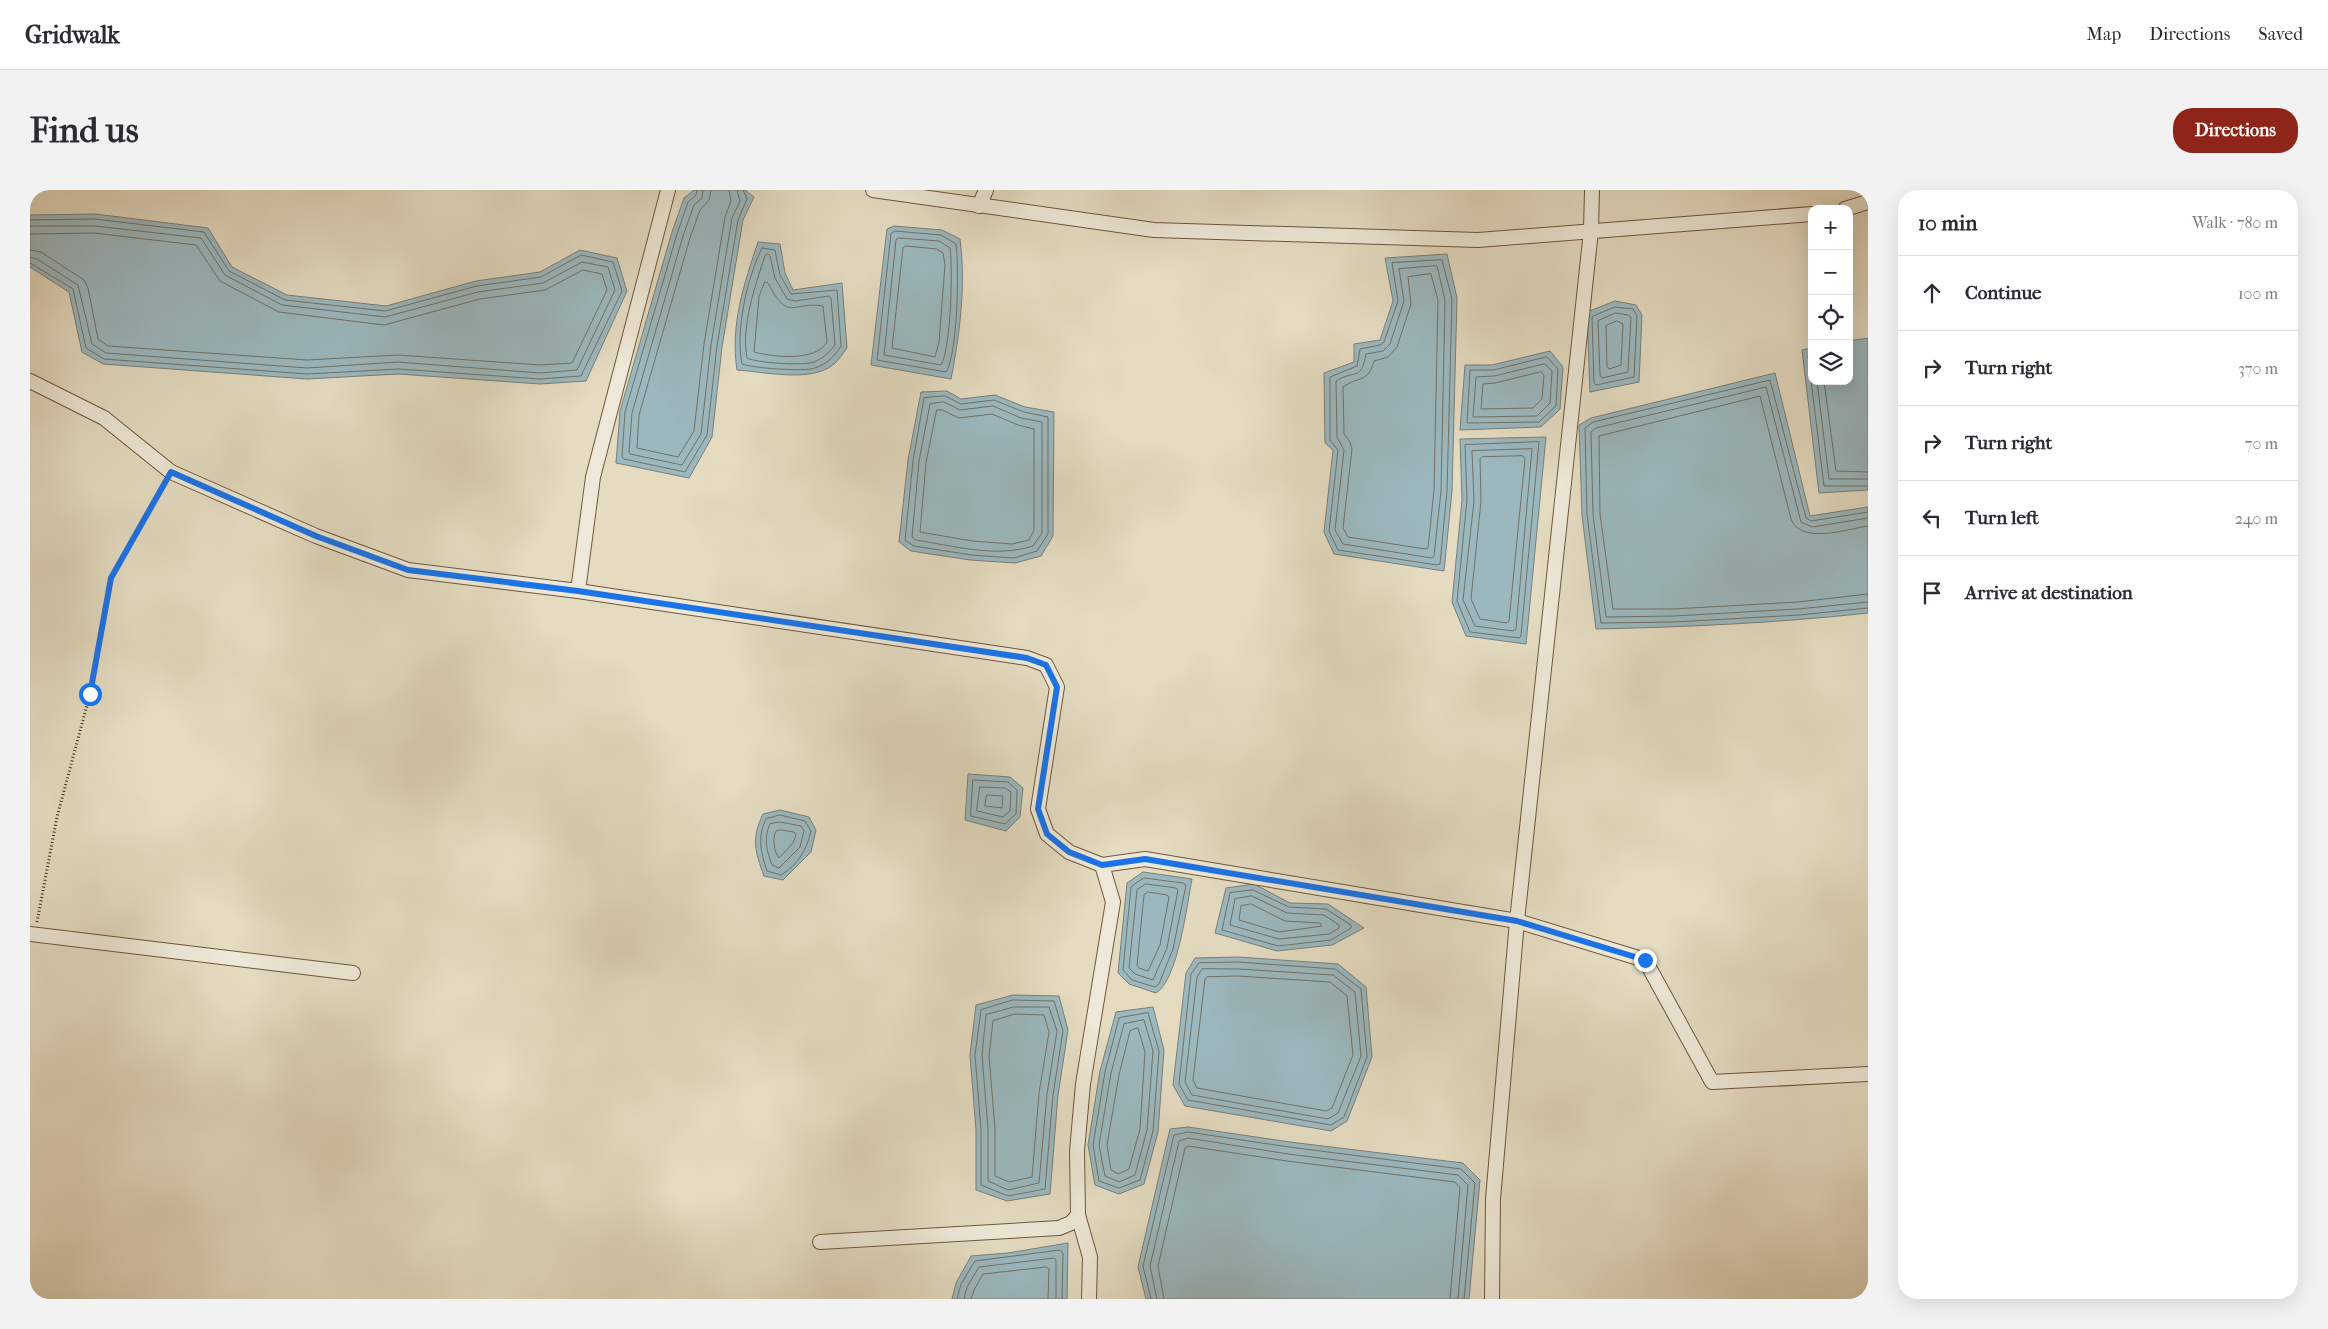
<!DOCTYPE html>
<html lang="en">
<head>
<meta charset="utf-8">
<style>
  :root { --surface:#fff; --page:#f2f2f3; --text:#2b2b33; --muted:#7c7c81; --line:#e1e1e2; --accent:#8f2418 }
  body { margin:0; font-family:"IM FELL French Canon",serif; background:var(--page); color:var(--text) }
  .controls { position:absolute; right:15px; top:15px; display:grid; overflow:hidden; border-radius:10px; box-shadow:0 5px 20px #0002 }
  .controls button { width:45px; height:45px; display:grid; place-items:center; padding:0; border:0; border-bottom:1px solid var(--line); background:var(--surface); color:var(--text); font:25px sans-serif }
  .stop { position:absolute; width:15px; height:15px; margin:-11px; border:4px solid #1a73e8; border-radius:50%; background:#fff }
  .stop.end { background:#1a73e8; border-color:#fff; box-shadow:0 1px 5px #0008 }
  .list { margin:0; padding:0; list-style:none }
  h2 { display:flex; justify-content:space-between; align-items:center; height:65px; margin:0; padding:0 20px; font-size:21px }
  h2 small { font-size:16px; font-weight:400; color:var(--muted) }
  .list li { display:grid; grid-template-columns:32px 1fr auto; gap:15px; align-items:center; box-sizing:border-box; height:75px; padding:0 20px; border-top:1px solid var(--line) }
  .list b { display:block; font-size:19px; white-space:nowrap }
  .list em { font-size:16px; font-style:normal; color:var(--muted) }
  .icon { flex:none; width:28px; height:28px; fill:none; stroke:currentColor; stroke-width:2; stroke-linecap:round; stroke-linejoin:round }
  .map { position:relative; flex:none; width:1838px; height:1109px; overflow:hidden; border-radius:20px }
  header { display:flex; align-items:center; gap:30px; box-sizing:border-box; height:70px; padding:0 25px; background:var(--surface); border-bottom:1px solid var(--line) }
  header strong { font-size:24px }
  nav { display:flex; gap:28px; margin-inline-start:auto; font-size:18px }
  .intro { display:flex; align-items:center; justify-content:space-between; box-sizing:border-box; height:120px; padding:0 30px }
  h1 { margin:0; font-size:35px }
  .button { padding:12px 22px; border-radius:20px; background:var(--accent); color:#fff; font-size:18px; font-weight:700 }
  main { display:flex; gap:30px; padding:0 30px }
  aside { flex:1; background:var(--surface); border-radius:20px; box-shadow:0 5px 20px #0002 }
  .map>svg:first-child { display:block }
  .water { fill:#9bb8bf; stroke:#7a7f78 }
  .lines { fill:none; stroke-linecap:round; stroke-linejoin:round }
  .shore { stroke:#727166; stroke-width:1 }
  .street-casing { stroke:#6f563b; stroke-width:16 }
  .path { stroke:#482a0e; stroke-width:3; stroke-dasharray:1 2.5; stroke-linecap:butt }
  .street { stroke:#ede8d7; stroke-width:14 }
  .route { stroke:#1a73e8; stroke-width:6 }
</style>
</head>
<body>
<header>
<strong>Gridwalk</strong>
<nav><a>Map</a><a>Directions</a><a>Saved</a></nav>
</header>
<div class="intro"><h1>Find us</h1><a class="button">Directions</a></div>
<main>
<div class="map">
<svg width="1838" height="1109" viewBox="0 0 1838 1109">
  <rect width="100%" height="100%" fill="#e4dbc1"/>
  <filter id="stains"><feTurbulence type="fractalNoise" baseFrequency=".004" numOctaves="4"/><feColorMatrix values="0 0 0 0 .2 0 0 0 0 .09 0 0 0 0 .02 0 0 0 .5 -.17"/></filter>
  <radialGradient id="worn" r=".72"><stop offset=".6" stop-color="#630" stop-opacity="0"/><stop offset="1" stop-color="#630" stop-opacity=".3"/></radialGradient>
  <!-- water -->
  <g class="water">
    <path d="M 664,0 L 715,0 L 724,7 L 713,30 L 692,157 L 682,247 L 659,288 L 586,273 L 590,221 L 642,42 L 654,8 Z"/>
    <path d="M 65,24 L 178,38 L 202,77 L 257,105 L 356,116 L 446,91 L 510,82 L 550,60 L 587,68 L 597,101 L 556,191 L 510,194 L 368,184 L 277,189 L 73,174 L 52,162 L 39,102 L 0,77 L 0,25 Z"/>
    <path d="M 864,36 L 912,40 L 930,49 C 936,95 930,143 921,189 L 841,175 L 857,39 Z"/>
    <path d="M 728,52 L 750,54 L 755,83 L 763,100 L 812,93 L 817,158 C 813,163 809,170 804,174 C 782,193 735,182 707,180 C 700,135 714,94 728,52 Z"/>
    <path d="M 1417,64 L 1427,108 L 1422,301 L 1414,381 L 1304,364 L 1294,342 L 1303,260 L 1295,253 L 1294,183 L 1324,172 L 1324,154 L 1350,150 L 1363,111 L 1355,68 Z"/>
    <path d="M 1585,111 L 1606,115 L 1612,125 L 1609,192 L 1560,202 L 1557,122 Z"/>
    <path d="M 1838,148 L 1838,300 L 1789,303 L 1772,160 L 1782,158 L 1782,191 L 1819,191 L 1819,151 Z"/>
    <path d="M 1520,161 L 1533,177 L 1530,219 L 1511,237 L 1430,240 L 1435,175 L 1462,175 Z"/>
    <path d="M 1745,183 L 1780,326 L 1838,317 L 1838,423 C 1747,433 1657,437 1566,439 L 1552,325 L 1549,235 L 1561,228 Z"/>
    <path d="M 917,201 L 931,209 L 965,205 L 995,217 L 1024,222 L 1023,346 L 1011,366 L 985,373 L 940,370 L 881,361 L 869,352 L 878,270 L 891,202 Z"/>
    <path d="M 1516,247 L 1496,454 L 1436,446 L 1422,412 L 1432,310 L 1430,249 Z"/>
    <path d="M 938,584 L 980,587 L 993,598 L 990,627 L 976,641 L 935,630 Z"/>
    <path d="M 750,620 L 779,627 L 786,640 L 781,662 L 753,690 L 734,686 C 725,661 721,649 733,624 Z"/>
    <path d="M 1113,682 L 1162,689 C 1157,714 1148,790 1126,803 L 1099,794 L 1088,783 L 1097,693 Z"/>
    <path d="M 1224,694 L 1260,713 L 1298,714 L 1334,738 L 1302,755 L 1247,761 L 1185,743 L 1196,698 Z"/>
    <path d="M 1208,767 L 1308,774 L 1336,797 L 1342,867 L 1317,931 L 1301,941 L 1155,916 L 1143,895 L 1156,783 L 1165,768 Z"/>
    <path d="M 983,805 L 1029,806 L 1038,840 L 1028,905 L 1020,1004 L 977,1011 L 946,1000 L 946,940 L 940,865 L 946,815 Z"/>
    <path d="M 1123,817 L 1134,860 L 1128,942 L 1114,994 L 1089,1004 L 1065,995 L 1058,955 L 1070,881 L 1086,822 Z"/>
    <path d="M 1158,937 L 1260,952 L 1433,973 L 1450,990 L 1439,1109 L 1116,1109 L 1108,1077 L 1140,939 Z"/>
    <path d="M 1038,1053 L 1037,1109 L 922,1109 L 926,1093 L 941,1066 L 978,1063 Z"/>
  </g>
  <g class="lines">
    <!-- shore -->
    <g class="shore">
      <path d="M 667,0 L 666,5 L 658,12 L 647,44 L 595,222 L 592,267 L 594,269 L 655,282 L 677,245 L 687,156 L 708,30 L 717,9 L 713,0"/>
      <path d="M 673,0 L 672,8 L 664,15 L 653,46 L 602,223 L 599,262 L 600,264 L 652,275 L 671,244 L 681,155 L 702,28 L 710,11 L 707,0"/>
      <path d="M 681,0 L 679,10 L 670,20 L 660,48 L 609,225 L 607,258 L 648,267 L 664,241 L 674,154 L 695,27 L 701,11 L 699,0"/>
      <path d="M 0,30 L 65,29 L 174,42 L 199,81 L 255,110 L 355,121 L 447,96 L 511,87 L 551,65 L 583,72 L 592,101 L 551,186 L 510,189 L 368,179 L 277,184 L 74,169 L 56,158 L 43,99 L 0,73"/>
      <path d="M 0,36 L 65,36 L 171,48 L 195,85 L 252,115 L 355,127 L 448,102 L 513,93 L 552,72 L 578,77 L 585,100 L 547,180 L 510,183 L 368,172 L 277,178 L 76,163 L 62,154 L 48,95 L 7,69 L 0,67"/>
      <path d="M 865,41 L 911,45 L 926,54 C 929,78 928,163 916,182 L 847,170 L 861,44 Z"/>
      <path d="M 0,44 L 64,43 L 166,55 L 190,91 L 249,122 L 354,135 L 450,109 L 515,100 L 553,80 L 572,84 L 577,100 L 542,173 L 510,175 L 368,165 L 277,170 L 78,156 L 68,149 L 58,98 L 54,90 L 11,62 L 0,60"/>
      <path d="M 869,48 L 909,51 L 920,58 C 923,79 921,158 911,175 L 854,165 L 866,50 Z"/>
      <path d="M 876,56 L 907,59 L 913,63 L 915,75 L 909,152 L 905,167 L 862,158 L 873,58 Z"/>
      <path d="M 732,58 L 745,60 L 750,85 L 761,104 L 807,100 L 811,156 C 805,166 797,174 785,178 C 775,182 722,178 712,174 C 705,141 717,88 732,58 Z"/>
      <path d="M 738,64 L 740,66 L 745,88 L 757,109 L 765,111 L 799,106 L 801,108 L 805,155 C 799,163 793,168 784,172 C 773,176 727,173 717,168 C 711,136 725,96 735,66 Z"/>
      <path d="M 1412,70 L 1422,109 L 1417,301 L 1410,374 L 1407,375 L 1308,360 L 1299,341 L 1308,260 L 1300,250 L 1300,187 L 1327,176 L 1330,159 L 1350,155 L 1354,152 L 1368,111 L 1362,73 Z"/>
      <path d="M 1407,76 L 1415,110 L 1411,301 L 1404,366 L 1402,368 L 1313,354 L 1305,340 L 1314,260 L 1307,247 L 1306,191 C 1325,179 1331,192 1336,164 L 1353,161 L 1360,154 L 1374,111 L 1369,79 Z"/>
      <path d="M 1401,84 L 1408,110 L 1404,300 L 1398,358 L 1395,359 L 1318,347 L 1313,338 L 1322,259 L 1320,252 L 1314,244 L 1313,197 C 1329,186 1338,193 1344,171 L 1358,167 L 1367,157 L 1381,114 L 1378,87 Z"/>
      <path d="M 735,92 L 738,93 C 759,133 761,111 793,116 L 797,152 C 786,172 743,167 724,162 L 729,107 Z"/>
      <path d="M 1585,117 L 1603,119 L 1607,126 L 1604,187 L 1566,195 L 1564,193 L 1562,127 Z"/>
      <path d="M 1586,123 L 1598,125 L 1601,127 L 1598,182 L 1572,188 L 1570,185 L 1568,131 Z"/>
      <path d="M 1587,131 L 1593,134 L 1591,175 L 1579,179 L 1577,176 L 1576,136 Z"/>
      <path d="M 1782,163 L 1778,166 L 1794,296 L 1838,296"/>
      <path d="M 1517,167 L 1528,179 L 1526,216 L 1509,232 L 1437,233 L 1440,180 L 1463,180 Z"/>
      <path d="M 1515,174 L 1522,181 L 1520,213 L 1507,226 L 1443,227 L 1446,187 L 1464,186 Z"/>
      <path d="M 1511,182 L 1514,185 L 1512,209 L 1503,218 L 1451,219 L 1453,194 L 1465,193 Z"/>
      <path d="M 1787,191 L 1799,289 L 1838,289"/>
      <path d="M 1794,191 L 1806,281 L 1838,282"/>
      <path d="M 915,206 L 931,214 L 964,210 L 994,222 L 1018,227 L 1018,344 L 1007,361 L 984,368 L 941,365 L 884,356 L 875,350 L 883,271 L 894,208 Z"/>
      <path d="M 914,212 L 930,220 L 963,216 L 991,228 L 1012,232 L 1012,343 L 1003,356 C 966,368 924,356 886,350 L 882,347 L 889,271 L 900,214 Z"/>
      <path d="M 907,220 L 912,220 L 929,228 L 962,224 L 988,235 L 1004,239 L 1004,340 L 999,350 L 982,354 L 942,351 L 890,342 L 896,273 Z"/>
      <path d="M 1509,252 L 1491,446 L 1489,448 L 1440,442 L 1427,411 L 1437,310 L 1435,255 Z"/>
      <path d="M 1502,259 L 1486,439 L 1483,441 L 1445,436 L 1433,410 L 1444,311 L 1442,261 Z"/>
      <path d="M 1493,266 L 1495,269 L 1479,431 L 1477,433 L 1450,429 L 1441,409 L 1451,311 L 1450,269 L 1452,267 Z"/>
      <path d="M 1838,322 L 1781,331 L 1776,328 L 1740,190 L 1563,232 L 1555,238 L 1557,325 L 1571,433 L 1644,432 L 1769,425 L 1838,418"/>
      <path d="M 1838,328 L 1782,337 L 1771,332 L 1736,197 L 1566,238 L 1561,242 L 1563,325 L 1576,427 L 1644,426 L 1768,419 L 1838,412"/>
      <path d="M 1838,336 C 1817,339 1771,355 1761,329 L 1730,206 L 1569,246 L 1570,324 L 1583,419 L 1643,419 L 1768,412 L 1838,404"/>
      <path d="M 943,590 L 978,592 L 987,600 L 986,624 L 975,634 L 941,626 Z"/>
      <path d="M 950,597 L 975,598 L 981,602 L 980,621 L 973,627 L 947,621 Z"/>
      <path d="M 957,605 L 973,606 L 972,618 L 955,616 Z"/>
      <path d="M 750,625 L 775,631 L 781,641 C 777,659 768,675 751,685 L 737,681 C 731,663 727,647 736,629 Z"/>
      <path d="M 750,632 L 771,636 L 774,641 L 770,657 L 749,678 L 742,675 C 737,662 733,648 740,634 Z"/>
      <path d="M 751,640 L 764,642 L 766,645 L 763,653 L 749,668 C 744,662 742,648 746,641 Z"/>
      <path d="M 1114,688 L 1153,693 L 1156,695 L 1143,759 L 1129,794 L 1125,797 L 1102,790 L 1093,780 L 1101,697 Z"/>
      <path d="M 1116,694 L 1146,698 L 1148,700 L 1137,758 L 1123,790 L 1105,784 L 1099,778 L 1107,700 Z"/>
      <path d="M 1223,700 L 1259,717 L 1296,719 L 1321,735 L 1321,738 L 1301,750 L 1248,756 L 1192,740 L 1200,703 Z"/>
      <path d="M 1118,702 L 1137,705 L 1139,707 L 1130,755 L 1118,781 L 1109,778 L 1107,775 L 1114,705 Z"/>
      <path d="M 1222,706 L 1257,723 L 1294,725 L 1309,735 L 1309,738 L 1299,744 L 1249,749 L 1200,735 L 1205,709 Z"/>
      <path d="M 1221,714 L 1255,731 L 1290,733 L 1292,736 L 1249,742 L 1209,730 L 1211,716 Z"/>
      <path d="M 1208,772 L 1305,779 L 1331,799 L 1337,867 L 1314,927 L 1301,935 L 1158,910 L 1149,894 L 1161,784 L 1169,773 Z"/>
      <path d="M 1208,779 L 1303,785 L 1325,802 L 1331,866 L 1308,923 L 1298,929 L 1162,905 L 1155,892 L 1167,787 L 1172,779 Z"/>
      <path d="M 1208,786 L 1300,792 L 1317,806 L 1323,865 L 1302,918 L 1296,921 L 1167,898 L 1163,890 L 1175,789 L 1177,787 Z"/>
      <path d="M 983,810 L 1024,811 L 1033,841 L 1023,905 L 1015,999 L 978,1006 L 951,995 L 951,940 L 945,865 L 951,820 Z"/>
      <path d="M 984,817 L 1019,817 L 1027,841 L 1017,904 L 1009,993 L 978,1000 L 958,991 L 958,939 L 952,865 L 956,825 Z"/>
      <path d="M 1118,823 L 1129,861 L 1123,941 L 1110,990 L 1089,998 L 1069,991 L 1063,955 L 1075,882 L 1089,828 Z"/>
      <path d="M 985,824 L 1014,825 L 1019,842 L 1009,903 L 1002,987 L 979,992 L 965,986 L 965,939 L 959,866 L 963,831 Z"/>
      <path d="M 1114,830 L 1123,861 L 1117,940 L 1105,985 L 1089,992 L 1075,986 L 1069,955 L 1081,883 L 1094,834 Z"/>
      <path d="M 1108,838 L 1115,862 L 1110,939 L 1099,979 L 1088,984 L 1081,980 L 1077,955 L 1089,885 L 1100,841 Z"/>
      <path d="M 927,1109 L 931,1094 L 945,1071 L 1030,1060 L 1033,1063 L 1032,1109"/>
      <path d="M 934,1109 L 937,1097 L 949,1077 L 1024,1068 L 1026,1070 L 1026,1109"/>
      <path d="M 941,1109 L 944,1100 L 953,1084 L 1016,1077 L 1019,1079 L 1018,1109"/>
      <path d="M 1121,1109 L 1113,1076 L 1144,945 L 1158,942 L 1259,957 L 1431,979 L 1445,993 L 1434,1109"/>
      <path d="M 1127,1109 L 1120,1076 L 1149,951 L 1158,948 L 1258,964 L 1428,985 L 1438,995 L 1428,1109"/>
      <path d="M 1134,1109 L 1128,1076 L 1155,958 L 1158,956 L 1257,971 L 1425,992 L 1430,998 L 1420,1109"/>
    </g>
    <!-- street casing -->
    <g class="street-casing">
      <g id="street">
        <path d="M 843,0 L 1124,40 L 1448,50 L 1782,24"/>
        <path d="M 949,16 L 956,0"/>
        <path d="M 1815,19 L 1838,12"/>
        <path d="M 0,191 L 74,228 L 141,282 L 286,346 L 378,380 L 548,401 L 997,468 L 1016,475 L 1027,497 L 1008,619 L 1017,644 L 1039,662 L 1072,675 L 1083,712 L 1053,894 L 1047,961 L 1048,1025 L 1041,1033 L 1029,1038 L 790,1052"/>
        <path d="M 548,401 L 563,287 L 638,0"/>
        <path d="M 1072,675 L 1115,669 L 1487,731 L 1615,770 L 1682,892 L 1838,884"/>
        <path d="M 0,744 L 323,783"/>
        <path d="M 1048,1025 L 1060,1067 L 1059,1109"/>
        <path d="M 1462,1109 L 1463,1009 L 1487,731 L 1561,41 L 1562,0"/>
      </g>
    </g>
    <!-- path -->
    <path class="path" d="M 7,732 L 27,627 L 60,504 L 81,388 L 135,293"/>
    <!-- street -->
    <use href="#street" class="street"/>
  </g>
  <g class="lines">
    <!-- route -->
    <path class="route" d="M 60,504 L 81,388 L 141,282 L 286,346 L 378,380 L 548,401 L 997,468 L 1016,475 L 1027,497 L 1008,619 L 1017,644 L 1039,662 L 1072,675 L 1115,669 L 1487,731 L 1615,770"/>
  </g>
  <rect width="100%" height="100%" filter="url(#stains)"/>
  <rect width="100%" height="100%" fill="url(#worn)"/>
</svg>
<div class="controls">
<button>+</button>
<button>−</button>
<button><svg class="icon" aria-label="locate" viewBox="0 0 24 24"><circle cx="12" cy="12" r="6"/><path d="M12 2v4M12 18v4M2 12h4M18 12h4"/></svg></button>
<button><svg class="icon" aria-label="layers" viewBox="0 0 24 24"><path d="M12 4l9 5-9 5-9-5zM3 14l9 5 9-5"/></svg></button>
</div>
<div class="stop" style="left:60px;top:504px"></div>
<div class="stop end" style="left:1615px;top:770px"></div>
</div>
<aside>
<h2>10 min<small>Walk · 780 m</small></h2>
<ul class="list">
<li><svg class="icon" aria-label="ahead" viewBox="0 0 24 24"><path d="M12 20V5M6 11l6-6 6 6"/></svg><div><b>Continue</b></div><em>100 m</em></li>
<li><svg class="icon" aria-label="right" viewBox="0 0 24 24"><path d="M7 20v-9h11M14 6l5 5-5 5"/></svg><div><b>Turn right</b></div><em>370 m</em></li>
<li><svg class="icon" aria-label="right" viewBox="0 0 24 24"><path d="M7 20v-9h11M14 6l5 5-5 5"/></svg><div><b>Turn right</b></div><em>70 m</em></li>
<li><svg class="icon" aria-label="left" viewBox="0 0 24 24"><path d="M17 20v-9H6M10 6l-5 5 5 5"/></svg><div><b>Turn left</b></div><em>240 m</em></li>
<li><svg class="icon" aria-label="arrive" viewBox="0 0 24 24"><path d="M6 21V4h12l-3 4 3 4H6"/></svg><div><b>Arrive at destination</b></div></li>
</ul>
</aside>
</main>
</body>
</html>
